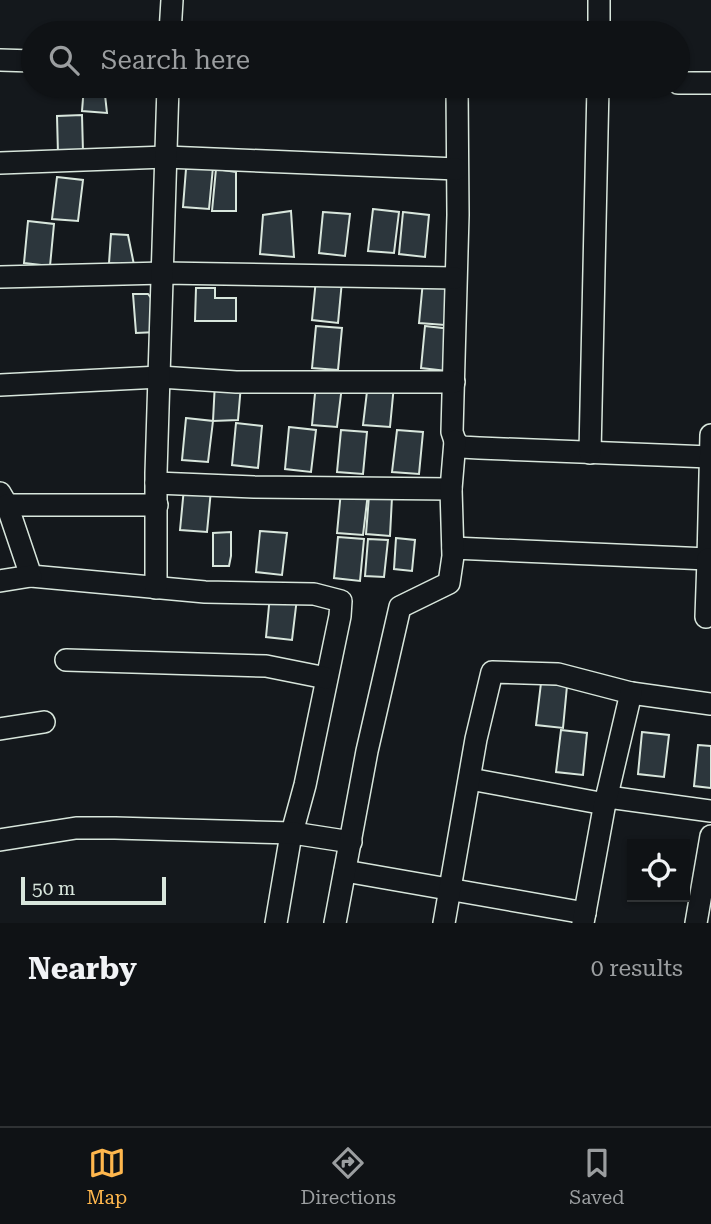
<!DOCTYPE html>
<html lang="en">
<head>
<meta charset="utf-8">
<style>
  :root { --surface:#0f1215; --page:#1d2022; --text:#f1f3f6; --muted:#9b9ea0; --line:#2f3234; --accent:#ffb74d }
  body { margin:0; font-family:"Roboto Serif",serif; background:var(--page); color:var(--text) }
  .controls { position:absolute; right:21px; bottom:21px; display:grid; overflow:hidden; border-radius:0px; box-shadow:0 2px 5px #0004 }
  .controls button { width:63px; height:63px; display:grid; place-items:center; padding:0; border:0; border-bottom:2px solid var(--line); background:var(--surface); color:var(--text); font:35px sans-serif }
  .scale { position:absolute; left:21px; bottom:18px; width:145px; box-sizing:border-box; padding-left:7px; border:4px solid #d8e6dc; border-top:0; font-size:19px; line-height:24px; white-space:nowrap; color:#d8e6dc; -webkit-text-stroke:5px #14181c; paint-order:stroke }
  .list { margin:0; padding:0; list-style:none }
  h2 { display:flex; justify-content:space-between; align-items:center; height:91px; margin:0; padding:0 28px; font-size:30px }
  h2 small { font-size:23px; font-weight:400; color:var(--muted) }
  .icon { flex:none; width:38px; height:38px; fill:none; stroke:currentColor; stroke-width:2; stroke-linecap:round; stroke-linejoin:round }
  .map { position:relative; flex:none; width:711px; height:923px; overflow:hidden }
  .search { position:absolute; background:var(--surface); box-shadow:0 2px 5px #0004; left:21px; right:21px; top:21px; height:77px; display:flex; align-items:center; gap:18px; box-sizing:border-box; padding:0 24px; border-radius:38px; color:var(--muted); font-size:26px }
  .sheet { height:203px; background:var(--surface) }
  nav { display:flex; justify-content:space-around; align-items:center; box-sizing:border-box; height:98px; border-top:2px solid var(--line); background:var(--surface); font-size:19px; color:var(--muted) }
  nav a { display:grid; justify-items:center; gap:4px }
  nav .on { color:var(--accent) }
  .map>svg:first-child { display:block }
  .building { fill:#2c363c; stroke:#d8e6dc; stroke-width:2 }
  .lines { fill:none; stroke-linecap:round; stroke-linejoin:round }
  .minor-casing { stroke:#d8e6dc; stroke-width:24 }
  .minor { stroke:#14181c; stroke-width:21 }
</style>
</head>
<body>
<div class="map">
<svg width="711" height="923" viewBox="0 0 711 923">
  <rect width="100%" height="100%" fill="#14181c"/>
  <!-- building -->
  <g class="building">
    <path d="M 84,86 L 104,86 L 107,113 L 82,111 Z"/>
    <path d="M 82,115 L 83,152 L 58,154 L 57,116 Z"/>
    <path d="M 213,167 L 209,209 L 183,207 L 186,169 Z"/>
    <path d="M 216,169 L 236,172 L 236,211 L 212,211 Z"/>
    <path d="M 57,177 L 83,180 L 78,221 L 52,219 Z"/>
    <path d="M 373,209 L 399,212 L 394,253 L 368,251 Z"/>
    <path d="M 291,211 L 294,257 L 260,254 L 263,215 Z"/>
    <path d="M 323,212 L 350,214 L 345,256 L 319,253 Z"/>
    <path d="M 403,212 L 429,215 L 425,257 L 399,254 Z"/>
    <path d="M 28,221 L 54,224 L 50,266 L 24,263 Z"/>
    <path d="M 111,234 L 128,235 L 134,265 L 109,263 Z"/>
    <path d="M 316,279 L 342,281 L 338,323 L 312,320 Z"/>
    <path d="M 423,281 L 449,284 L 445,325 L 419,323 Z"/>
    <path d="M 196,288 L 215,288 L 215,298 L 236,298 L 236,321 L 195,321 Z"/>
    <path d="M 133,294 L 148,294 L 162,312 L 157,332 L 136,333 Z"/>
    <path d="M 316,326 L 342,328 L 338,370 L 312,368 Z"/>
    <path d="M 425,326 L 451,329 L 447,371 L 421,368 Z"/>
    <path d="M 215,382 L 241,385 L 238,420 L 213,421 Z"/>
    <path d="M 316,383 L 342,386 L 337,427 L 312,425 Z"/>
    <path d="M 368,383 L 394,385 L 390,427 L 363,425 Z"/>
    <path d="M 186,418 L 213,421 L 208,462 L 182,460 Z"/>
    <path d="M 236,423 L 262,426 L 258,468 L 232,465 Z"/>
    <path d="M 289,427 L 316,430 L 311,472 L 285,469 Z"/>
    <path d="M 341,430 L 367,432 L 363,474 L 337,472 Z"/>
    <path d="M 397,430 L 423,432 L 419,474 L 392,472 Z"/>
    <path d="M 184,488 L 211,490 L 207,532 L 180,530 Z"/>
    <path d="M 341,491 L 368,493 L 363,535 L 337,533 Z"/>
    <path d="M 369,496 L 392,497 L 390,536 L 366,534 Z"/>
    <path d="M 260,531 L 287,533 L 282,575 L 256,572 Z"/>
    <path d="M 231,532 L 231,556 L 229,566 L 213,566 L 213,533 Z"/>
    <path d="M 338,537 L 364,539 L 360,581 L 334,578 Z"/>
    <path d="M 396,538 L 415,540 L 412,571 L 394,569 Z"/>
    <path d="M 368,539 L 388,540 L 384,577 L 365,576 Z"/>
    <path d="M 270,595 L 297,598 L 292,640 L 266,637 Z"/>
    <path d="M 541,683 L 567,686 L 563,728 L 536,725 Z"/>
    <path d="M 561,730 L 587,733 L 583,775 L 556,772 Z"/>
    <path d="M 642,732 L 669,735 L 664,777 L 638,774 Z"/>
    <path d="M 698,745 L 711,746 L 711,788 L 694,786 Z"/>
  </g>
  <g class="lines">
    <!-- minor casing -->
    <g class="minor-casing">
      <g id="minor">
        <path d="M 170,33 L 172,0"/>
        <path d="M 599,33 L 599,0"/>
        <path d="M 0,60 L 33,61"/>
        <path d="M 678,83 L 711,83"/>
        <path d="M 457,86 L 458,215 L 452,432 L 455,441 L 461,447 L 479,448 L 710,457"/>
        <path d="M 0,163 L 166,157 L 457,169"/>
        <path d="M 0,277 L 164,273 L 455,278"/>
        <path d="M 0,385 L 160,377 L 236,382 L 454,382"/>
        <path d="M 590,453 L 598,86"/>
        <path d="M 156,483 L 254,487 L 451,489"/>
        <path d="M 0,493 L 7,505 L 31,576 L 205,592 L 314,594 L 341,601 L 340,616 L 305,785 L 290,840 L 276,923"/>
        <path d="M 7,505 L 157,505"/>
        <path d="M 453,548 L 708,559 L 711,435"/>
        <path d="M 0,581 L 31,576"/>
        <path d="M 156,588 L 156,473 L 168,86"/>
        <path d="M 706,617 L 708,559"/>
        <path d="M 66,660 L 266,666 L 326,678"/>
        <path d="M 0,729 L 44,722"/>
        <path d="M 470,779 L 605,804"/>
        <path d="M 608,797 L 711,811"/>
        <path d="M 0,840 L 76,828 L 115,828 L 293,833 L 351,842"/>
        <path d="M 345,871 L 585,913"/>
        <path d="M 335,923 L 367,751 L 400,607 L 449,583 L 453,556 L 451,489 L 455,441"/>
        <path d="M 444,923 L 476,739 L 492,672 L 558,674 L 631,693 L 711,704"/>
        <path d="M 583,923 L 604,808 L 631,693"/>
        <path d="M 696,923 L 711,836"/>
      </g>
    </g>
    <!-- minor -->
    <use href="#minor" class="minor"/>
  </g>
</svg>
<div class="controls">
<button><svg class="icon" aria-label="locate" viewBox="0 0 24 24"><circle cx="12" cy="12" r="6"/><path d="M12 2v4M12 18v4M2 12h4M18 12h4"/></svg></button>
</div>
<div class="scale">50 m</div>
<div class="search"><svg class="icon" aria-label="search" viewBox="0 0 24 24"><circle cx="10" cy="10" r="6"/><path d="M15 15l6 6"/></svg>Search here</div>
</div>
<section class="sheet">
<h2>Nearby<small>0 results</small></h2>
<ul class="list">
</ul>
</section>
<nav>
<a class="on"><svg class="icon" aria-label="map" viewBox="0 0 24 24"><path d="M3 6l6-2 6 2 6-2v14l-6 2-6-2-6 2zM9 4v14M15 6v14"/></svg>Map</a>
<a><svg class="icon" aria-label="directions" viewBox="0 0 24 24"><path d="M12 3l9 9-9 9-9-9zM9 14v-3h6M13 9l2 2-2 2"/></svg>Directions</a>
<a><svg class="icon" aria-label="saved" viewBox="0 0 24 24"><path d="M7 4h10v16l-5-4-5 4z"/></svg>Saved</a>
</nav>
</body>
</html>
